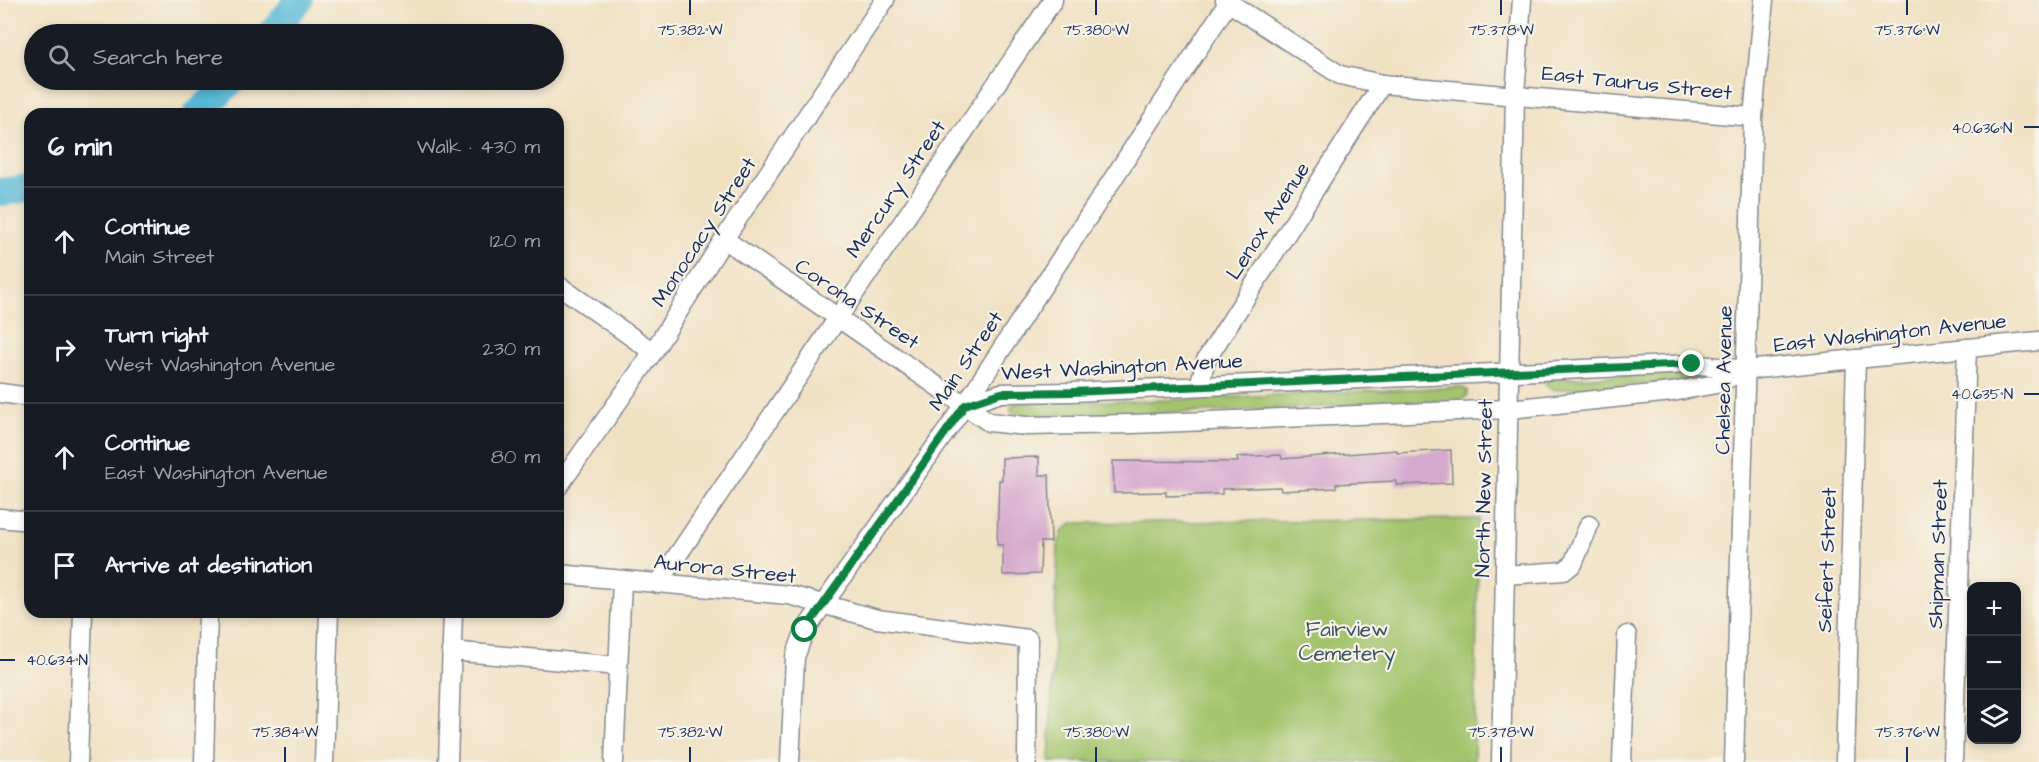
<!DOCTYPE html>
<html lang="en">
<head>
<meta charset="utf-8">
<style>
  :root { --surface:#171b24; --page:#20242c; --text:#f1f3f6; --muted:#9ea1a6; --line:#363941 }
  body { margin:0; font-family:"Architects Daughter",sans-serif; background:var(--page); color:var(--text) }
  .controls { position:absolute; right:18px; bottom:18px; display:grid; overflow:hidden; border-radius:12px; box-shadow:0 3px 9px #0003 }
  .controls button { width:54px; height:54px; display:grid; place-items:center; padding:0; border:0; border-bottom:2px solid var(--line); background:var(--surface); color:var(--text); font:30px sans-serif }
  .stop { position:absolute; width:18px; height:18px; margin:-14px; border:4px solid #0b8043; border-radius:50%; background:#fff }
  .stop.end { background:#0b8043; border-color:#fff; box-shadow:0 2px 6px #0008 }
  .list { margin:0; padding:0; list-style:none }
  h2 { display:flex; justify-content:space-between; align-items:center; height:78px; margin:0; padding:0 24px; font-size:26px }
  h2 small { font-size:20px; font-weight:400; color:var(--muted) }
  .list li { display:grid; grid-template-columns:39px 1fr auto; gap:18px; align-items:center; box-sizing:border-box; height:108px; padding:0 24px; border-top:2px solid var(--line) }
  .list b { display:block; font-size:22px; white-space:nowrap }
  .list p { margin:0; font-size:20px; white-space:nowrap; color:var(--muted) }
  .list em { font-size:20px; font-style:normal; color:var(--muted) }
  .icon { flex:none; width:33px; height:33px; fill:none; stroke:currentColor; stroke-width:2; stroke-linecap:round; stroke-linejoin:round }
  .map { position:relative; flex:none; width:2039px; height:762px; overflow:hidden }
  .search { position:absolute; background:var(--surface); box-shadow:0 3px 9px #0003; left:24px; top:24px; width:540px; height:66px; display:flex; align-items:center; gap:15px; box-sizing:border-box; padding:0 21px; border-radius:33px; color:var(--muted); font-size:22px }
  .panel { position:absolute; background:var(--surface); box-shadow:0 3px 9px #0003; left:24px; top:108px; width:540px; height:510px; border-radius:18px }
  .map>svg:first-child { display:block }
  .green { fill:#a3c46d; stroke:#5f7a66; stroke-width:1.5 }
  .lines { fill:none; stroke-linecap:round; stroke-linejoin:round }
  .river { stroke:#58b9d7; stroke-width:28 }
  .building { fill:#d5a9ce }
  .minor-casing { stroke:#868890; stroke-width:21 }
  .minor { stroke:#fff; stroke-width:18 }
  .route { stroke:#0b8043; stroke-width:8 }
  .ticks { fill:none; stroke:#1b2f5e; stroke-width:2 }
  .labels { text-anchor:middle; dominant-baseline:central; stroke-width:4.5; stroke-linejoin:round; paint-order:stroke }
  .street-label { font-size:21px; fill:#1b2f5e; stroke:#f7f3e8 }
  .park-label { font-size:21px; fill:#3d5462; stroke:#f7f3e8 }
  .ticks-label { font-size:15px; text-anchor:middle; fill:#1b2f5e; stroke:#f7f3e8; stroke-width:4.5; stroke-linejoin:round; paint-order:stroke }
</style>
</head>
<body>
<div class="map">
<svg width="2039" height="762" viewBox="0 0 2039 762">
  <rect width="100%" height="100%" fill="#f7f3e8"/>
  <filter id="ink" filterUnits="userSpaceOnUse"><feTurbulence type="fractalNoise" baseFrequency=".0167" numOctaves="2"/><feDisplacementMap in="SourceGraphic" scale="12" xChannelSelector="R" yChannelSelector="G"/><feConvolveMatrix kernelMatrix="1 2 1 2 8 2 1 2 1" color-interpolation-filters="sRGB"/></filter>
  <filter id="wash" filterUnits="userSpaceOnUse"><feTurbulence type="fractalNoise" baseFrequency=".008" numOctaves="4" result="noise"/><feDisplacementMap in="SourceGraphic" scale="24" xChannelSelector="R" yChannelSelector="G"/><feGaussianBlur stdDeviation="1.35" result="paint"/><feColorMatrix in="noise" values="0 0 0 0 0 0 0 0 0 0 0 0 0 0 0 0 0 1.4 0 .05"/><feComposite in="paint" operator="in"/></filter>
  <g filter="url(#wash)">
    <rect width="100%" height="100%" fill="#f0e1c3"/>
    <!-- green -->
    <g class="green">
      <path d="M 1707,372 L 1703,380 L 1552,390 L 1546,385 L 1545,379 Z"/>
      <path d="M 1460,387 L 1467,390 L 1467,396 L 1462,400 L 1212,412 L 1025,415 L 1012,412 L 1011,407 L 1016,403 L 1025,402 L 1142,401 Z"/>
      <path d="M 1479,519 L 1474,762 L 1049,762 L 1058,546 L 1062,532 L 1072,523 Z"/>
    </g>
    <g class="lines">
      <!-- river -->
      <g class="river">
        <path d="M 271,34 L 299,0"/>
        <path d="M 197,114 L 233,80"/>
        <path d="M 0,192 L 30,188"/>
      </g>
    </g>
    <g id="blocks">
      <!-- building -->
      <g class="building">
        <path d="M 1397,450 L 1397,453 L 1451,450 L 1452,483 L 1396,485 L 1396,481 L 1336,484 L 1336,488 L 1281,491 L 1280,487 L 1222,489 L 1222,494 L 1166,496 L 1166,492 L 1114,493 L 1113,461 L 1238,462 L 1237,457 L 1281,455 L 1282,459 Z"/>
        <path d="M 1039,457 L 1039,475 L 1049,475 L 1051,542 L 1041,542 L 1040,574 L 1003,575 L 1003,545 L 997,545 L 999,480 L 1002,480 L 1002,458 Z"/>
      </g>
    </g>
  </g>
  <g filter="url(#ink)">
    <use href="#blocks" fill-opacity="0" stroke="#868890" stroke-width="1.5"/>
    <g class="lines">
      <!-- minor casing -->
      <g class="minor-casing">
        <g id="minor">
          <path d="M 1225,0 L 1340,75 L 1382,84 L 1753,117"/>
          <path d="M 724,239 L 989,422 L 1026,426 L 1132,424 L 1509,409 L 1672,392 L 1716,384 L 1746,370"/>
          <path d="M 558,285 L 653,352"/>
          <path d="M 1199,386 L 1206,360 L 1382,84"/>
          <path d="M 0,393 L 30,397"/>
          <path d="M 965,405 L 1001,393 L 1072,392 L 1692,364 L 1746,370 L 2039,341"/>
          <path d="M 558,487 L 653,352 L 724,239 L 885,0"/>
          <path d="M 0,518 L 30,521"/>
          <path d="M 558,574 L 789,595 L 877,619 L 1028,639 L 1027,762"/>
          <path d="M 1505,575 L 1564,571 L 1573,564 L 1589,525"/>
          <path d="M 658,584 L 1053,0"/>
          <path d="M 451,651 L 618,666"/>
          <path d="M 78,762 L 83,612"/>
          <path d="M 204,762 L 208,612"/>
          <path d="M 324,762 L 329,612"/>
          <path d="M 448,762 L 453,612"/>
          <path d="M 614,762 L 622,581"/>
          <path d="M 790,762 L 795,657 L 805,630 L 965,405 L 1230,0"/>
          <path d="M 1501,762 L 1515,94 L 1522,0"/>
          <path d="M 1622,762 L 1627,635"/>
          <path d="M 1734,762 L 1753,117 L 1764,0"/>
          <path d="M 1845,762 L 1856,359"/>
          <path d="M 1953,762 L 1967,348"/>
        </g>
      </g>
      <!-- minor -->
      <use href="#minor" class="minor"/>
    </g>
  </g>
  <g class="lines" filter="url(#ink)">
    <!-- route -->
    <path class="route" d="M 805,630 L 965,405 L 1001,393 L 1072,392 L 1692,364"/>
  </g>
  <!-- ticks -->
  <path class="ticks" d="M 690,0 L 690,15M 1096,0 L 1096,15M 1501,0 L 1501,15M 1907,0 L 1907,15M 2024,127 L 2039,127M 2024,394 L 2039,394M 0,660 L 15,660M 285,747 L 285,762M 690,747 L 690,762M 1096,747 L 1096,762M 1501,747 L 1501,762M 1907,747 L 1907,762"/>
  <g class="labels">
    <!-- street labels -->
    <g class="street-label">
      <text transform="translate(1637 83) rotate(6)">East Taurus Street</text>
      <text transform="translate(896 189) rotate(-56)">Mercury Street</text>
      <text transform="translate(1268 221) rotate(-57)">Lenox Avenue</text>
      <text transform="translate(704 232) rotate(-57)">Monocacy Street</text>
      <text transform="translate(857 304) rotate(34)">Corona Street</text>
      <text transform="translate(1890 333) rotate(-6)">East Washington Avenue</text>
      <text transform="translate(966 361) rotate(-56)">Main Street</text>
      <text transform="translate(1122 367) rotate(-3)">West Washington Avenue</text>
      <text transform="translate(1724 380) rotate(-89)">Chelsea Avenue</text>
      <text transform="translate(1484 488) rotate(-89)">North New Street</text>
      <text transform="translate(1938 554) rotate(-88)">Shipman Street</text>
      <text transform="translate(1827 560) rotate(-88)">Seifert Street</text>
      <text transform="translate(725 569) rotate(6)">Aurora Street</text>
    </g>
    <!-- park labels -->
    <g class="park-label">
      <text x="1347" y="629">Fairview<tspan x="1347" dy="24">Cemetery</tspan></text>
    </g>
  </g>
  <g class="ticks-label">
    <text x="690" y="35">75.382°W</text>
    <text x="1096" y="35">75.380°W</text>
    <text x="1501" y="35">75.378°W</text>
    <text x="1907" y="35">75.376°W</text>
    <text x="1982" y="133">40.636°N</text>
    <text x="1982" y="399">40.635°N</text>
    <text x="57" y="665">40.634°N</text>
    <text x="285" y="737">75.384°W</text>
    <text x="690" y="737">75.382°W</text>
    <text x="1096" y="737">75.380°W</text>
    <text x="1501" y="737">75.378°W</text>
    <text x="1907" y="737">75.376°W</text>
  </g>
</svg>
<div class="controls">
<button>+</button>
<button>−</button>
<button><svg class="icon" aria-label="layers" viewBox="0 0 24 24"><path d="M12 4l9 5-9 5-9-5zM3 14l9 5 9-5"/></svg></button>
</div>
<div class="stop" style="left:805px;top:630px"></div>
<div class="stop end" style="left:1692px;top:364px"></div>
<div class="search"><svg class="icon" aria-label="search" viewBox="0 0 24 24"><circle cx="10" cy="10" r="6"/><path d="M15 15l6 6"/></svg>Search here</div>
<section class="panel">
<h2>6 min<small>Walk · 430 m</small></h2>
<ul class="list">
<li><svg class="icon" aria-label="ahead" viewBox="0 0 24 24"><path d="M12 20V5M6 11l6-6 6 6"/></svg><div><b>Continue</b><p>Main Street</p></div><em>120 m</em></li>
<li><svg class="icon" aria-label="right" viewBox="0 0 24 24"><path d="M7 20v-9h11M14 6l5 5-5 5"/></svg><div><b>Turn right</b><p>West Washington Avenue</p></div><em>230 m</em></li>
<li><svg class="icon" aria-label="ahead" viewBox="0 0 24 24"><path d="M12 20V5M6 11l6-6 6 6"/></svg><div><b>Continue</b><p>East Washington Avenue</p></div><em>80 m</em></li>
<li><svg class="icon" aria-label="arrive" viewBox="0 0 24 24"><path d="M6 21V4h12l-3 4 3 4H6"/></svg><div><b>Arrive at destination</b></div></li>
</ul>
</section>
</div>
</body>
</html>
